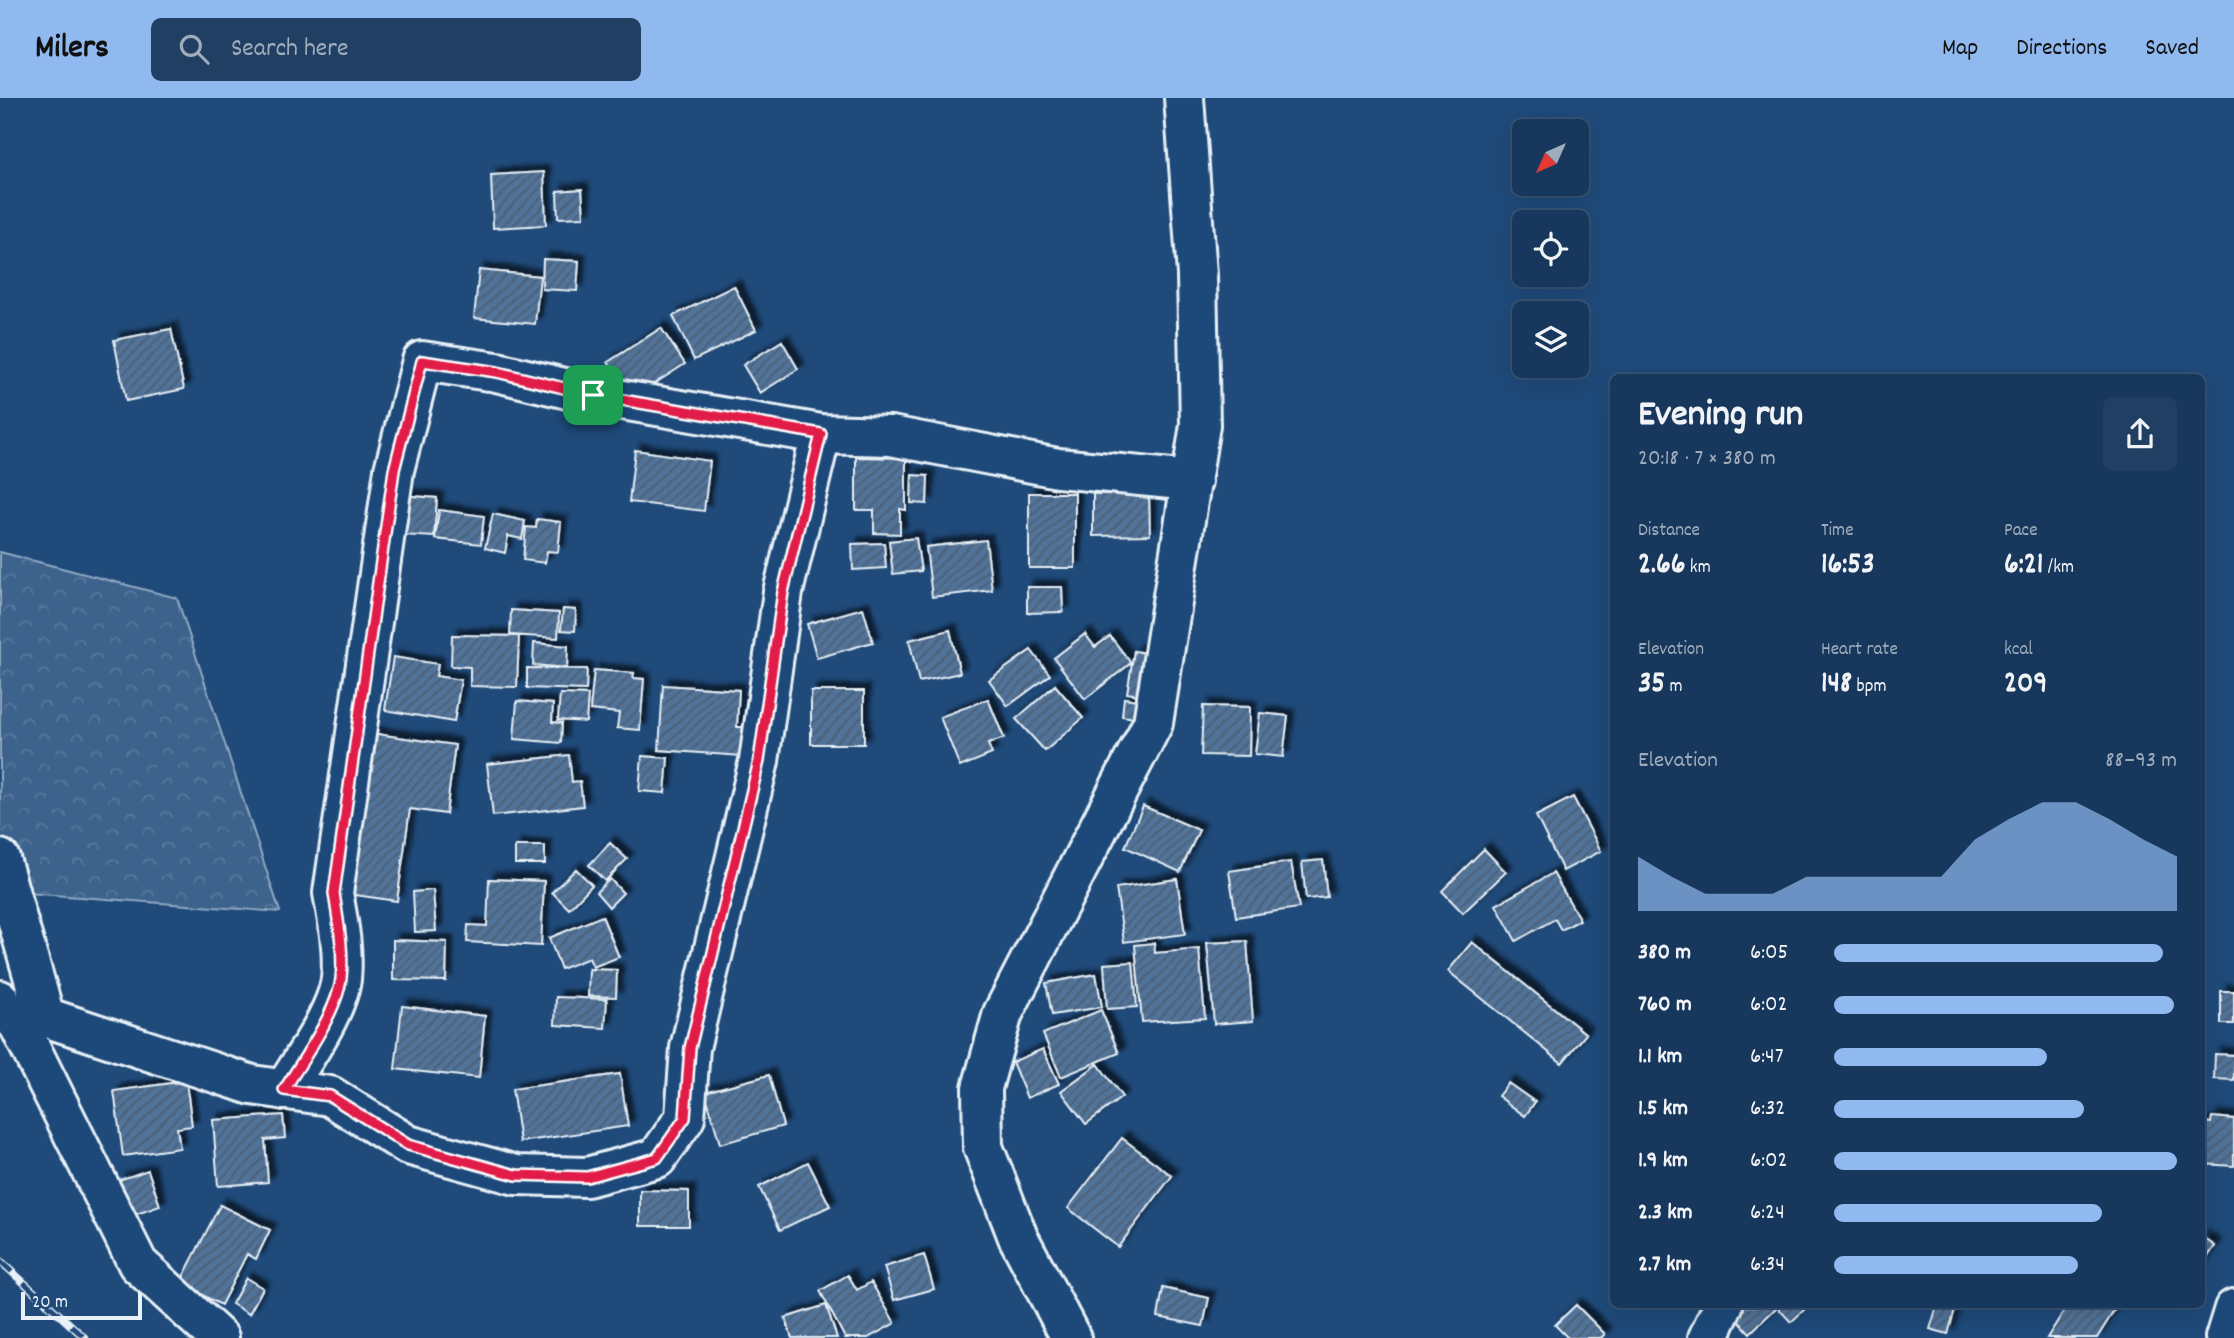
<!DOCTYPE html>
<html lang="en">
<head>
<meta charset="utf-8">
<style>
  :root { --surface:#17385c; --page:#203f62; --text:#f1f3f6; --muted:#9eacbb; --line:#365272; --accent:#90b9f0 }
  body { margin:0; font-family:Dekko,sans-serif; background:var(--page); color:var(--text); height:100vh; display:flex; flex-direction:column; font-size:26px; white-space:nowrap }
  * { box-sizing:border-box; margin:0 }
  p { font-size:23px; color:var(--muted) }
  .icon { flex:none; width:38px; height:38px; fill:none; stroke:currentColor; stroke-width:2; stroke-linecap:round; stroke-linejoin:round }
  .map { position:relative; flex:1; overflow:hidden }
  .drawer { position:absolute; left:1610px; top:276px; width:595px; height:934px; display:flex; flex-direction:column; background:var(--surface); border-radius:10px; box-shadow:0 7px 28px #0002,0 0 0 2px var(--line) }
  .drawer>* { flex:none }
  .needle { width:46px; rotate:225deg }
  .fabs { position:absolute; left:1512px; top:21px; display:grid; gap:14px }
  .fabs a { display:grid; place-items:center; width:77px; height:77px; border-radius:10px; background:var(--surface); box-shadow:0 7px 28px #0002,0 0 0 2px var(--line); font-size:35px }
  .scale { position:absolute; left:21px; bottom:18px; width:121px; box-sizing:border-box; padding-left:7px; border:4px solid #e8f1f8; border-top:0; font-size:19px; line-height:24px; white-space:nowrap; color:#e8f1f8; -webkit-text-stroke:5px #1f4a7a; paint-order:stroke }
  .pin { position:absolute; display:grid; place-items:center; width:60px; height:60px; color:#fff; margin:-30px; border-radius:14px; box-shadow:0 4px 10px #0006 }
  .round { display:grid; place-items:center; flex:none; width:74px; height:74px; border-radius:10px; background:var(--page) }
  .summary { display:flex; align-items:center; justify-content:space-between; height:119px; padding:0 28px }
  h1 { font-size:38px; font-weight:800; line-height:52px }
  .figures { display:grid; grid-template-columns:repeat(3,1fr); gap:10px; height:119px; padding:7px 28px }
  .figures div { display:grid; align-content:center }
  .figures b { font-size:30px; font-weight:800 }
  .figures small { font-size:19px; font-weight:400 }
  .figures p { font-size:19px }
  .chart { height:196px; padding:14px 28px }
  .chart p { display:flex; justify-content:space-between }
  .chart svg { width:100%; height:126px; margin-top:7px; fill:var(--accent); opacity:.7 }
  ul { padding:0 28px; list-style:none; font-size:23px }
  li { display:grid; grid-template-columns:112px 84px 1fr; align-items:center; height:52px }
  li i { height:18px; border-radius:9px; background:var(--accent) }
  header { display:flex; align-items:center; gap:42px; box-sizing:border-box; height:98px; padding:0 35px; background:var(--accent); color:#111 }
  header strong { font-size:33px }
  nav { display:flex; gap:38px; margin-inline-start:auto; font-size:24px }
  .search { width:490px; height:63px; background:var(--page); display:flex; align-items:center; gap:18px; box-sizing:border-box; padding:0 24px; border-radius:10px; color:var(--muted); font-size:26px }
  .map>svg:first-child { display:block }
  .forest { fill:url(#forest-crowns); stroke:#92aac2; stroke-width:2 }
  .building { fill:url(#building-hatch); stroke:#e8f1f8; stroke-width:2; filter:url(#shadow) }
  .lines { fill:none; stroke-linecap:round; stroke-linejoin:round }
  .minor-casing { stroke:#e8f1f8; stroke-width:44 }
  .minor { stroke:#1f4a7a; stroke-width:38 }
  .rail-casing { stroke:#e8f1f8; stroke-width:8 }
  .rail { stroke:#1f4a7a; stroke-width:5; stroke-dasharray:16; stroke-linecap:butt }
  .route-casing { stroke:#fff; stroke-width:14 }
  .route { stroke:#e11d48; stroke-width:9 }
</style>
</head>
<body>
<header>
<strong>Milers</strong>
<div class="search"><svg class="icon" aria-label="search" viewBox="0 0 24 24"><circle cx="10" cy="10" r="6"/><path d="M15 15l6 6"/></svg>Search here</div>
<nav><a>Map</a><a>Directions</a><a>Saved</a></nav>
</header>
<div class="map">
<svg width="2234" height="1240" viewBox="0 0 2234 1240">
  <defs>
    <pattern id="forest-crowns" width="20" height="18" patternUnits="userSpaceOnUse" patternTransform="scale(1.75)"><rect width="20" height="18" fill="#3c628c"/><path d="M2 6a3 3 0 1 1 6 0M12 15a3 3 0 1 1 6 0" fill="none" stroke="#58799d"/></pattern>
    <pattern id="building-hatch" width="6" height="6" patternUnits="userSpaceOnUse" patternTransform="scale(1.75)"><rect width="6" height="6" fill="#517399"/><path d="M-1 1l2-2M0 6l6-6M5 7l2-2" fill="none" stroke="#4c5e72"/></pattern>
    <filter id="shadow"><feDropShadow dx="6" dy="-6" stdDeviation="2" flood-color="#0009"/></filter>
  </defs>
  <rect width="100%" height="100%" fill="#1f4a7a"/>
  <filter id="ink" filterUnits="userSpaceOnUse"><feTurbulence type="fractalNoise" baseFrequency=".0143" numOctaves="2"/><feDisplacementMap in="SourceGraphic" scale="14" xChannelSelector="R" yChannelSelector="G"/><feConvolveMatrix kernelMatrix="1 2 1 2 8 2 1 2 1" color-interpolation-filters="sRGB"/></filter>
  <g filter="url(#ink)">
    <!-- forest -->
    <path class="forest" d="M0 454 177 500 280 814 0 793Z"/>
    <!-- building -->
    <path class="building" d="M544 74 546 127 493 130 491 77Z
      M582 91 584 119 558 120 557 93Z
      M543 161 579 163 577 193 542 191Z
      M479 172 540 178 535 226 474 220Z
      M734 188 756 232 694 262 673 218Z
      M661 230 685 266 632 300 608 264Z
      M171 231 184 291 126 303 114 242Z
      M782 243 798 271 760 295 743 267Z
      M635 352 710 363 704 413 629 404Z
      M856 359 906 360V412L900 411V436L874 435V412H856Z
      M912 377 928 378 927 406 911 405Z
      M1029 395H1075V470H1029Z
      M1149 395 1150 437 1093 438V396Z
      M401 397 437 400 434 439 403 437Z
      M439 412 484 418 481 446 435 441Z
      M493 416 525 423 522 441 508 438 505 455 485 450Z
      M537 421 561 424 558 454 547 453 545 465 523 462 526 429 536 430Z
      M916 440 921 473 893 476 889 443Z
      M986 442 992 492 932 499 926 449Z
      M884 445 886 470 853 472 852 446Z
      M1027 489H1062L1063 514 1027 515Z
      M863 510 873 544 817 560 807 526Z
      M563 511 576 512 575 533 561 532Z
      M511 512 559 515 558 540 510 537Z
      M950 532 960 575 919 584 909 542Z
      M1085 536 1095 549 1110 538 1131 565 1085 601 1054 560Z
      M452 537 519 538 517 589 470 588V569L451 568Z
      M534 545 568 548 567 570 533 567Z
      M1031 552 1050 577 1008 608 989 582Z
      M1134 553 1159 557 1152 599 1127 595Z
      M393 559 438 566 436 578 461 582 454 624 385 612Z
      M527 570 587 571 586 592 527 590Z
      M594 572 634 575 633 580 644 581 640 632 617 630 619 615 590 612Z
      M663 587 739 592 737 629H744L742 658 659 652Z
      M1055 587 1083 620 1045 653 1016 621Z
      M811 593H864V646H811Z
      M560 596 588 597 586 624 558 622Z
      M1124 600 1151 604 1147 622 1122 618Z
      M988 601 1004 640 988 646 992 656 960 669 940 619Z
      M517 603 553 606 552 624 562 625 561 645 514 641Z
      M1203 608 1250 609 1249 658 1201 657Z
      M1260 615 1288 618 1283 659 1255 656Z
      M370 635 455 647 446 716 410 711 397 803 348 796Z
      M569 657 572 684 580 683 583 708 493 718 487 666Z
      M642 658 668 660 665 695 639 693Z
      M1573 699 1601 753 1563 773 1536 718Z
      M1143 708 1199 732 1180 774 1125 749Z
      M610 745 627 761 605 783 589 767Z
      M515 748H545V766H515Z
      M1484 751 1506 774 1463 815 1442 793Z
      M1323 762 1327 799 1306 801 1302 764Z
      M1291 764 1299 810 1236 819 1229 773Z
      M576 771 592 787 569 811 552 794Z
      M1553 775 1580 822 1561 832 1555 821 1516 843 1496 807Z
      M489 781 544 783 541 848 467 844 468 827 487 828Z
      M610 781 623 795 609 809 596 794Z
      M1177 781 1185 836 1124 844 1116 790Z
      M433 792 436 833 415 834 413 794Z
      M602 818 619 859 593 869 589 860 561 871 549 840Z
      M393 842 447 844 446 883 393 882Z
      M1247 843 1253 923 1214 926 1207 845Z
      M1472 844 1586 936 1562 965 1448 873Z
      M1154 845 1155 855 1199 851 1205 920 1142 924 1135 847Z
      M1133 864 1137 909 1107 911 1104 866Z
      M589 871 617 872 616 899 588 898Z
      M1096 876 1102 909 1052 917 1046 885Z
      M2221 893H2234V926H2221Z
      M556 899 607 901 605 930 555 927Z
      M402 908 485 918 479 980 395 971Z
      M1101 912 1119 955 1061 979 1043 936Z
      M1043 951 1059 986 1027 1000 1012 964Z
      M2215 956 2234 957V982L2214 981Z
      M1098 966 1122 999 1086 1026 1061 993Z
      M620 976 628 1028 520 1044 512 991Z
      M769 977 783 1028 720 1046 705 994Z
      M186 983 192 1028 177 1030 180 1050 123 1058 114 993Z
      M1508 985 1535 1004 1525 1018 1498 998Z
      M283 1017 285 1040 265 1042 268 1084 218 1088 213 1022Z
      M2212 1019 2234 1021V1068L2202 1066V1024L2211 1025Z
      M1122 1040 1172 1078 1118 1149 1068 1110Z
      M808 1064 830 1108 780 1132 759 1089Z
      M148 1072 160 1108 131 1118 119 1082Z
      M640 1092 689 1093V1128H640Z
      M220 1107 270 1132 256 1161 247 1156 221 1207 180 1185Z
      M2202 1139 2215 1148 2202 1167Z
      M924 1157 934 1191 894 1202 884 1169Z
      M848 1177 857 1192 871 1184 895 1225 868 1240H845L820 1193Z
      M246 1180 263 1190 249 1216 232 1206Z
      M1163 1190 1209 1200 1203 1228 1158 1219Z
      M826 1207 837 1240H792L785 1220Z
      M1576 1207 1605 1236 1601 1240H1568L1555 1227Z
      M1737 1208H1802L1805 1211 1791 1224 1777 1209 1750 1235 1730 1214Z
      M1937 1208H1956L1948 1236 1930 1231Z
      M2067 1208H2117L2097 1240H2047Z"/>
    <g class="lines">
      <!-- minor casing -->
      <g class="minor-casing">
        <path id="minor" d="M0 761 45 919 22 929
          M0 902 20 929 138 1166 219 1240
          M45 919 252 987 330 998 408 1047 516 1077 587 1079 657 1060 685 1020 690 950 759 663 783 494 821 336
          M284 992C302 963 337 914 341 881 344 852 338 823 333 795L394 372 422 263 497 274 593 297 821 336 891 338 1058 370 1192 383
          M1071 1240 1018 1139 983 1049 982 990 1003 915 1153 625 1200 327 1197 177 1184 0
          M1708 1240 1723 1208
          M2225 1240 2234 1211"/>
      </g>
      <!-- minor -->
      <use href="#minor" class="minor"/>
      <!-- rail casing -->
      <g class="rail-casing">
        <path id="rail" d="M0 1163 85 1240"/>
      </g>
      <!-- rail -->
      <use href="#rail" class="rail"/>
    </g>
  </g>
  <g class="lines" filter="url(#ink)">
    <!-- route casing -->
    <g class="route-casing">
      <path id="route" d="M422 263 497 274 593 297 821 336 783 494 759 663 690 950 685 1020 657 1060 587 1079 516 1077 408 1047 330 998 284 992C302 963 337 914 341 881 344 852 338 823 334 795L394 372Z"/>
    </g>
    <!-- route -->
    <use href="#route" class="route"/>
  </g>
</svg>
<div class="fabs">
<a><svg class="needle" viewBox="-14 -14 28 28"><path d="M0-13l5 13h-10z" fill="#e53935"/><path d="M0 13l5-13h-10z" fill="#9eacbb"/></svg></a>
<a><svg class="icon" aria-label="locate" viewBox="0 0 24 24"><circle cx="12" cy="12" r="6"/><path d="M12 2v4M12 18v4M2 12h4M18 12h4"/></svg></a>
<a><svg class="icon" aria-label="layers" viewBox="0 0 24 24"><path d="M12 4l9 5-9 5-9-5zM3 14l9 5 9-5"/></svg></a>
</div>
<div class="scale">20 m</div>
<div class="pin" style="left:593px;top:297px;background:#1e9e55"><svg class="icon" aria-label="arrive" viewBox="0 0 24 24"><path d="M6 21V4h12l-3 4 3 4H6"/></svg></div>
<section class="drawer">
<div class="summary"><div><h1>Evening run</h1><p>20:18 · 7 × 380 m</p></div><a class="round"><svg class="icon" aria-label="share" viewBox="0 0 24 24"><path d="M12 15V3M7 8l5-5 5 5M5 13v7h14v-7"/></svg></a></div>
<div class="figures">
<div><p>Distance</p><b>2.66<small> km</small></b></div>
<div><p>Time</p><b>16:53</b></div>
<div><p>Pace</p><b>6:21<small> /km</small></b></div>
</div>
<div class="figures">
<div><p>Elevation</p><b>35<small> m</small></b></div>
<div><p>Heart rate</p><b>148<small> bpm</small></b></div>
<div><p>kcal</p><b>209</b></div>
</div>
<div class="chart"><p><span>Elevation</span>88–93 m</p>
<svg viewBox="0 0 160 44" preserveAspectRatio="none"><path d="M0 44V25L10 32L20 38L30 38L40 38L50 32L60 32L70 32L80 32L90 32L100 19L110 12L120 6L130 6L140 12L150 19L160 25V44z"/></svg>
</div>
<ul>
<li><b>380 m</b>6:05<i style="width:96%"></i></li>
<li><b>760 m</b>6:02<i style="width:99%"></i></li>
<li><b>1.1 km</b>6:47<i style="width:62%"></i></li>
<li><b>1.5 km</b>6:32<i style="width:73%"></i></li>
<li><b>1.9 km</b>6:02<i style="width:100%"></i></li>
<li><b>2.3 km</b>6:24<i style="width:78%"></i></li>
<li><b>2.7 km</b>6:34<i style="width:71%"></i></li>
</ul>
</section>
</div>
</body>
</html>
